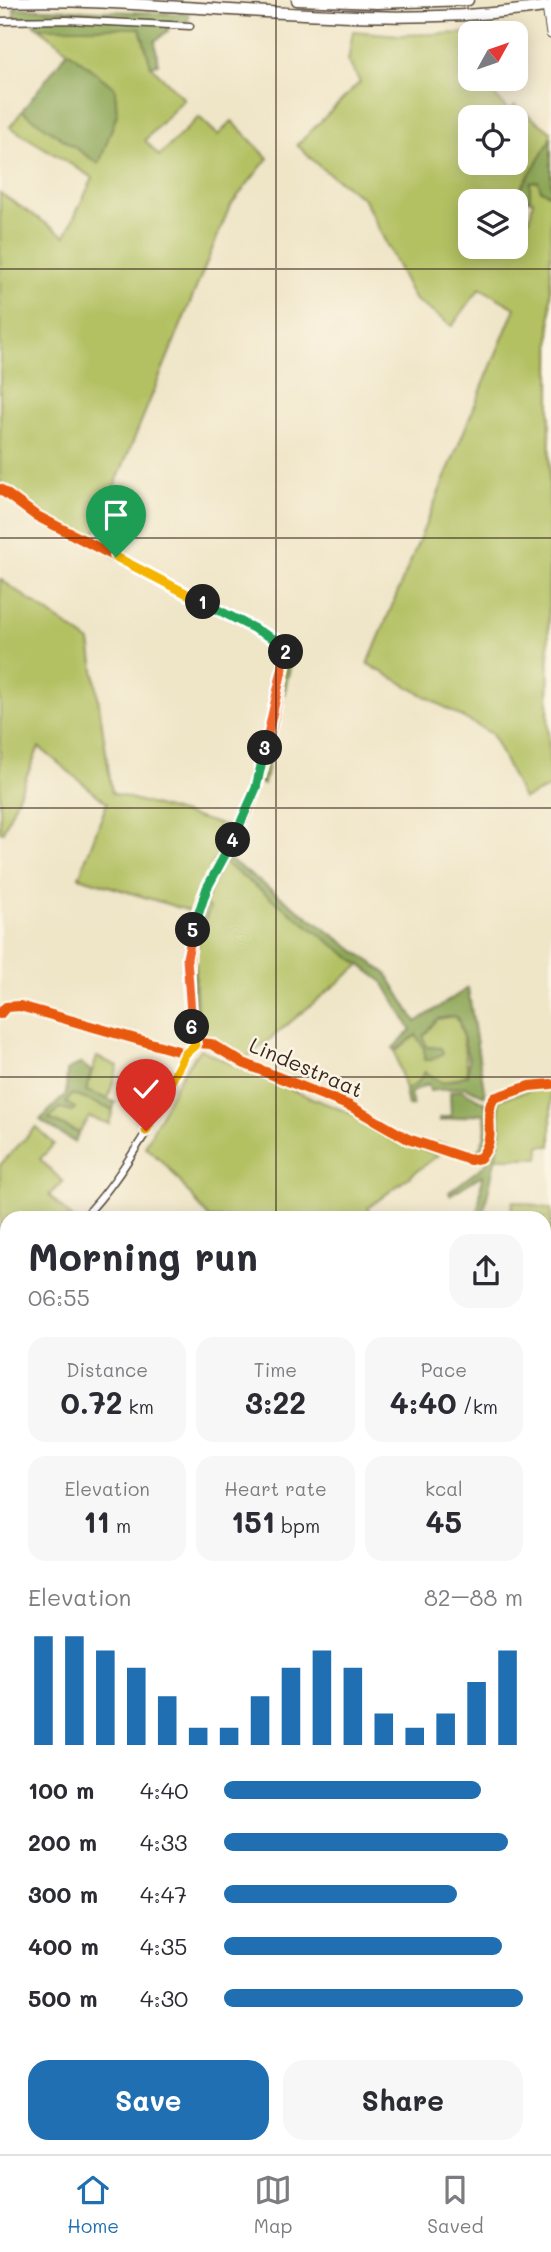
<!DOCTYPE html>
<html lang="en">
<head>
<meta charset="utf-8">
<style>
  :root { --surface:#fff; --page:#f7f7f7; --text:#2b2b33; --muted:#7c7c81; --line:#e1e1e2; --accent:#1f6fb2 }
  body { margin:0; font-family:Mali,sans-serif; background:var(--page); color:var(--text); height:100vh; display:flex; flex-direction:column; font-size:26px; white-space:nowrap }
  * { box-sizing:border-box; margin:0 }
  p { font-size:23px; color:var(--muted) }
  .icon { flex:none; width:38px; height:38px; fill:none; stroke:currentColor; stroke-width:2; stroke-linecap:round; stroke-linejoin:round }
  .map { position:relative; flex:1; overflow:hidden }
  .sheet { position:absolute; left:0px; top:1211px; width:551px; height:943px; display:flex; flex-direction:column; background:var(--surface); border-radius:21px 21px 0 0; box-shadow:0 4px 18px #0003 }
  .sheet>* { flex:none }
  .needle { width:46px; rotate:50deg }
  .buttons { position:absolute; left:458px; top:21px; display:grid; gap:14px }
  .buttons a { display:grid; place-items:center; width:70px; height:70px; border-radius:14px; background:var(--surface); box-shadow:0 4px 18px #0003; font-size:35px }
  .pin { position:absolute; display:grid; place-items:center; width:60px; height:60px; color:#fff; margin:-72px -30px; border-radius:50% 50% 50% 0; rotate:-45deg; box-shadow:0 0 7px #0007 }
  .pin .icon { rotate:45deg }
  .km { position:absolute; width:35px; height:35px; margin:-18px; border-radius:50%; background:#222; color:#fff; font-size:19px; line-height:35px; text-align:center }
  .round { display:grid; place-items:center; flex:none; width:74px; height:74px; border-radius:21px; background:var(--page) }
  .summary { display:flex; align-items:center; justify-content:space-between; height:119px; padding:0 28px }
  h1 { font-size:38px; font-weight:700; line-height:52px }
  .metrics { display:grid; grid-template-columns:repeat(3,1fr); gap:10px; height:119px; padding:7px 28px }
  .metrics div { display:grid; align-content:center; border-radius:18px; background:var(--page); text-align:center }
  .metrics b { font-size:30px; font-weight:700 }
  .metrics small { font-size:19px; font-weight:400 }
  .metrics p { font-size:19px }
  .chart { height:196px; padding:14px 28px }
  .chart p { display:flex; justify-content:space-between }
  .chart svg { width:100%; height:126px; margin-top:7px; stroke:var(--accent); stroke-width:6 }
  .primary-button { display:flex; gap:14px; margin-top:auto; padding:14px 28px }
  .primary-button a { flex:1; height:80px; border-radius:21px; background:var(--accent); color:#fff; font-size:28px; font-weight:700; line-height:80px; text-align:center }
  .primary-button a+a { background:var(--page); color:var(--text) }
  ul { padding:0 28px; list-style:none; font-size:23px }
  li { display:grid; grid-template-columns:112px 84px 1fr; align-items:center; height:52px }
  li i { height:18px; border-radius:9px; background:var(--accent) }
  .menu { display:flex; justify-content:space-around; align-items:center; height:98px; border-top:2px solid var(--line); background:var(--surface); font-size:19px; color:var(--muted) }
  .menu a { display:grid; justify-items:center; gap:4px }
  .menu .selected { color:var(--accent) }
  .map>svg:first-child { display:block }
  .green { fill:#b3c163; stroke:#777640; stroke-width:2; fill-rule:evenodd }
  .forest { fill:#8ea759; stroke:#64683c; stroke-width:2 }
  .lines { fill:none; stroke-linecap:round; stroke-linejoin:round }
  .street-casing { stroke:#564637; stroke-width:9 }
  .secondary-casing { stroke:#564637; stroke-width:11 }
  .highway-casing { stroke:#564637; stroke-width:13 }
  .street { stroke:#fff; stroke-width:6 }
  .secondary { stroke:#fff; stroke-width:9 }
  .highway { stroke:#fff; stroke-width:10 }
  .cycleway-casing { stroke:#fcf5e5; stroke-width:15 }
  .cycleway { stroke:#e8590c; stroke-width:10 }
  .split-1-casing { stroke:#fff; stroke-width:14 }
  .split-2-casing { stroke:#fff; stroke-width:14 }
  .split-3-casing { stroke:#fff; stroke-width:14 }
  .split-4-casing { stroke:#fff; stroke-width:14 }
  .split-5-casing { stroke:#fff; stroke-width:14 }
  .split-6-casing { stroke:#fff; stroke-width:14 }
  .split-7-casing { stroke:#fff; stroke-width:14 }
  .split-1 { stroke:#f5b400; stroke-width:9 }
  .split-2 { stroke:#22a559; stroke-width:9 }
  .split-3 { stroke:#f0652b; stroke-width:9 }
  .split-4 { stroke:#22a559; stroke-width:9 }
  .split-5 { stroke:#22a559; stroke-width:9 }
  .split-6 { stroke:#f0652b; stroke-width:9 }
  .split-7 { stroke:#f5b400; stroke-width:9 }
  .grid { fill:none; stroke:#3b2a1e; stroke-width:2; stroke-opacity:0.55 }
  .labels { text-anchor:middle; stroke-width:5; stroke-linejoin:round; paint-order:stroke }
  .street-label { font-size:21px; fill:#3b2a1e; stroke:#fcf5e5 }
</style>
</head>
<body>
<div class="map">
<svg width="551" height="2154" viewBox="0 0 551 2154">
  <rect width="100%" height="100%" fill="#fcf5e5"/>
  <filter id="ink" filterUnits="userSpaceOnUse"><feTurbulence type="fractalNoise" baseFrequency=".0143" numOctaves="2"/><feDisplacementMap in="SourceGraphic" scale="14" xChannelSelector="R" yChannelSelector="G"/><feConvolveMatrix kernelMatrix="1 2 1 2 8 2 1 2 1" color-interpolation-filters="sRGB"/></filter>
  <filter id="wash" filterUnits="userSpaceOnUse"><feTurbulence type="fractalNoise" baseFrequency=".00686" numOctaves="4" result="noise"/><feDisplacementMap in="SourceGraphic" scale="28" xChannelSelector="R" yChannelSelector="G"/><feGaussianBlur stdDeviation="1.57" result="paint"/><feColorMatrix in="noise" values="0 0 0 0 0 0 0 0 0 0 0 0 0 0 0 0 0 1.4 0 .05"/><feComposite in="paint" operator="in"/></filter>
  <g filter="url(#wash)">
    <rect width="100%" height="100%" fill="#efe5c7"/>
    <!-- green -->
    <path class="green" d="M39 28H140L151 66 184 99 145 140 159 156 199 117 218 135 232 121 268 158 230 206 92 541 29 504 0 481V193L65 236 93 178 10 127 22 111 99 163 114 88Z
      M353 31 399 35 471 33V79H480L509 111 515 105 551 132 548 145 513 201H471V247H516V217L530 219 533 200H530V182L538 181 541 190 551 195 548 728 551 787 523 799 492 734 368 664 515 308 480 288 452 326 414 299 364 199 320 167 297 145 360 82 348 61ZM471 117H516V163H471Z
      M0 579 90 642 112 793 233 828 212 864 193 912 79 877 107 803 39 747 3 832 0 831Z
      M223 862 361 964 243 1061 196 1030 195 1024 198 1023C193 965 194 914 223 862Z
      M454 1016 461 1024 468 1075 442 1083 425 1072 417 1084 405 1090 395 1051 416 1035 424 1048 432 1049 426 1047 423 1037 437 1019Z
      M200 1049 271 1082 355 1115 400 1142 438 1155 368 1208 375 1218H209L168 1167 145 1146 180 1077Z
      M97 1057 118 1066 108 1099 86 1091Z
      M551 1088V1146H540L539 1158H495L501 1133 497 1105 500 1100 532 1089Z
      M73 1094 113 1110 109 1124 89 1117 79 1133 49 1119Z
      M36 1127 54 1144 40 1159 63 1182 49 1195 72 1218H7V1273L0 1278V1165Z
      M513 1201 551 1209V1583L544 1585V1218H510Z
      M0 1586 7 1596V1764L0 1753Z
      M544 1725 551 1729V1787L544 1792Z"/>
    <!-- forest -->
    <path class="forest" d="M14 8 189 14 188 22H169L168 31 155 41 158 64 151 66 140 28H39L34 25 33 18H14Z
      M68 51 115 88 117 114 99 164 22 111Z
      M551 139V195L541 190 538 181 530 182V200L519 199 516 211V201H513Z
      M288 644 295 645 264 784 259 783Z
      M226 857 387 974 416 1022 468 988 485 1096 465 1087 430 1091 428 1084 410 1093 413 1105 408 1106 405 1090 417 1084 425 1072 442 1083 468 1075 469 1060 458 1018 454 1016 437 1019 423 1036 427 1047 441 1048 443 1053 431 1060H424V1048L416 1035 395 1051 393 1048 411 1030 383 982 223 862Z
      M204 904 210 908 193 957 198 1023 195 1024 190 953Z
      M81 1063 91 1071 86 1091 115 1102 113 1110 72 1094 66 1103 75 1108 71 1112 60 1108 49 1119 79 1133 74 1142 40 1120 66 1094 67 1071Z
      M462 1090 485 1103C490 1122 493 1143 476 1157L436 1146 437 1143 472 1152 477 1151C486 1138 488 1127 483 1113L439 1121V1118L451 1116 450 1092Z
      M498 1098 501 1133 483 1216 478 1215 482 1175 450 1195 449 1192 486 1164 494 1137 492 1107Z"/>
  </g>
  <g filter="url(#ink)">
    <g class="lines">
      <!-- street casing -->
      <g class="street-casing">
        <path id="street" d="M0 21 67 20 190 26
          M0 489 35 515 278 641 286 653C278 698 265 767 249 808 237 836 219 861 207 888 184 939 185 991 195 1045
          M0 1014 6 1007 20 1006 185 1053
          M83 1218C108 1193 128 1161 147 1131 161 1108 175 1055 198 1043L211 1044 243 1063 350 1106 408 1139 470 1160 480 1158C499 1137 482 1114 494 1098L529 1086 551 1084
          M0 1282 7 1275
          M544 1589 551 1586
          M0 1815 7 1811"/>
      </g>
      <!-- secondary casing -->
      <g class="secondary-casing">
        <path id="secondary" d="M547 7 551 34"/>
      </g>
      <!-- highway casing -->
      <g class="highway-casing">
        <path id="highway" d="M297 0 377 3 468 0
          M0 2C55 0 110 2 164 6 292 13 424 26 551 6"/>
      </g>
      <!-- street -->
      <use href="#street" class="street"/>
      <!-- secondary -->
      <use href="#secondary" class="secondary"/>
      <!-- highway -->
      <use href="#highway" class="highway"/>
      <!-- cycleway casing -->
      <g class="cycleway-casing">
        <path id="cycleway" d="M0 489 35 515 278 641 286 653C278 698 265 767 249 808 237 836 219 861 207 888 184 939 185 991 195 1045
          M0 1014 6 1007 20 1006 185 1053 198 1043 211 1044 243 1063 350 1106 408 1139 470 1160 480 1158C499 1137 482 1114 494 1098L529 1086 551 1084"/>
      </g>
      <!-- cycleway -->
      <use href="#cycleway" class="cycleway"/>
    </g>
  </g>
  <g class="lines" filter="url(#ink)">
    <!-- split-1 casing -->
    <g class="split-1-casing">
      <path id="split-1" d="M116 557 203 602"/>
    </g>
    <!-- split-2 casing -->
    <g class="split-2-casing">
      <path id="split-2" d="M203 602 278 641 286 652"/>
    </g>
    <!-- split-3 casing -->
    <g class="split-3-casing">
      <path id="split-3" d="M265 748 286 652"/>
    </g>
    <!-- split-4 casing -->
    <g class="split-4-casing">
      <path id="split-4" d="M233 840 256 788 265 748"/>
    </g>
    <!-- split-5 casing -->
    <g class="split-5-casing">
      <path id="split-5" d="M193 930 207 888 233 840"/>
    </g>
    <!-- split-6 casing -->
    <g class="split-6-casing">
      <path id="split-6" d="M192 1027 187 958 193 930"/>
    </g>
    <!-- split-7 casing -->
    <g class="split-7-casing">
      <path id="split-7" d="M146 1131 185 1054 195 1045 192 1027"/>
    </g>
    <!-- split-1 -->
    <use href="#split-1" class="split-1"/>
    <!-- split-2 -->
    <use href="#split-2" class="split-2"/>
    <!-- split-3 -->
    <use href="#split-3" class="split-3"/>
    <!-- split-4 -->
    <use href="#split-4" class="split-4"/>
    <!-- split-5 -->
    <use href="#split-5" class="split-5"/>
    <!-- split-6 -->
    <use href="#split-6" class="split-6"/>
    <!-- split-7 -->
    <use href="#split-7" class="split-7"/>
  </g>
  <!-- grid -->
  <path class="grid" d="M276 0V1218M0 269H551M0 538H551M0 808H551M0 1077H551M0 1346H7M544 1346H551M0 1616H7M544 1616H551M0 1885H7M544 1885H551M276 2147V2154"/>
  <g class="labels">
    <!-- street labels -->
    <g class="street-label">
      <text transform="translate(306 1068) rotate(23)" y="7">Lindestraat</text>
    </g>
  </g>
</svg>
<div class="buttons">
<a><svg class="needle" viewBox="-14 -14 28 28"><path d="M0-13l5 13h-10z" fill="#e53935"/><path d="M0 13l5-13h-10z" fill="#7c7c81"/></svg></a>
<a><svg class="icon" aria-label="locate" viewBox="0 0 24 24"><circle cx="12" cy="12" r="6"/><path d="M12 2v4M12 18v4M2 12h4M18 12h4"/></svg></a>
<a><svg class="icon" aria-label="layers" viewBox="0 0 24 24"><path d="M12 4l9 5-9 5-9-5zM3 14l9 5 9-5"/></svg></a>
</div>
<div class="pin" style="left:116px;top:557px;background:#1e9e55"><svg class="icon" aria-label="arrive" viewBox="0 0 24 24"><path d="M6 21V4h12l-3 4 3 4H6"/></svg></div>
<div class="pin" style="left:146px;top:1131px;background:#d93025"><svg class="icon" aria-label="check" viewBox="0 0 24 24"><path d="M5 12l5 5 9-10"/></svg></div>
<b class="km" style="left:203px;top:602px">1</b>
<b class="km" style="left:286px;top:652px">2</b>
<b class="km" style="left:265px;top:748px">3</b>
<b class="km" style="left:233px;top:840px">4</b>
<b class="km" style="left:193px;top:930px">5</b>
<b class="km" style="left:192px;top:1027px">6</b>
<section class="sheet">
<div class="summary"><div><h1>Morning run</h1><p>06:55</p></div><a class="round"><svg class="icon" aria-label="share" viewBox="0 0 24 24"><path d="M12 15V3M7 8l5-5 5 5M5 13v7h14v-7"/></svg></a></div>
<div class="metrics">
<div><p>Distance</p><b>0.72<small> km</small></b></div>
<div><p>Time</p><b>3:22</b></div>
<div><p>Pace</p><b>4:40<small> /km</small></b></div>
</div>
<div class="metrics">
<div><p>Elevation</p><b>11<small> m</small></b></div>
<div><p>Heart rate</p><b>151<small> bpm</small></b></div>
<div><p>kcal</p><b>45</b></div>
</div>
<div class="chart"><p><span>Elevation</span>82–88 m</p>
<svg viewBox="0 0 160 44" preserveAspectRatio="none"><path d="M5 44V6M15 44V6M25 44V11M35 44V17M45 44V27M55 44V38M65 44V38M75 44V27M85 44V17M95 44V11M105 44V17M115 44V33M125 44V38M135 44V33M145 44V22M155 44V11"/></svg>
</div>
<ul>
<li><b>100 m</b>4:40<i style="width:86%"></i></li>
<li><b>200 m</b>4:33<i style="width:95%"></i></li>
<li><b>300 m</b>4:47<i style="width:78%"></i></li>
<li><b>400 m</b>4:35<i style="width:93%"></i></li>
<li><b>500 m</b>4:30<i style="width:100%"></i></li>
</ul>
<div class="primary-button"><a>Save</a><a>Share</a></div>
</section>
</div>
<nav class="menu">
<a class="selected"><svg class="icon" aria-label="home" viewBox="0 0 24 24"><path d="M3 11l9-7 9 7M6 9v11h12V9"/></svg>Home</a>
<a><svg class="icon" aria-label="map" viewBox="0 0 24 24"><path d="M3 6l6-2 6 2 6-2v14l-6 2-6-2-6 2zM9 4v14M15 6v14"/></svg>Map</a>
<a><svg class="icon" aria-label="saved" viewBox="0 0 24 24"><path d="M7 4h10v16l-5-4-5 4z"/></svg>Saved</a>
</nav>
</body>
</html>
